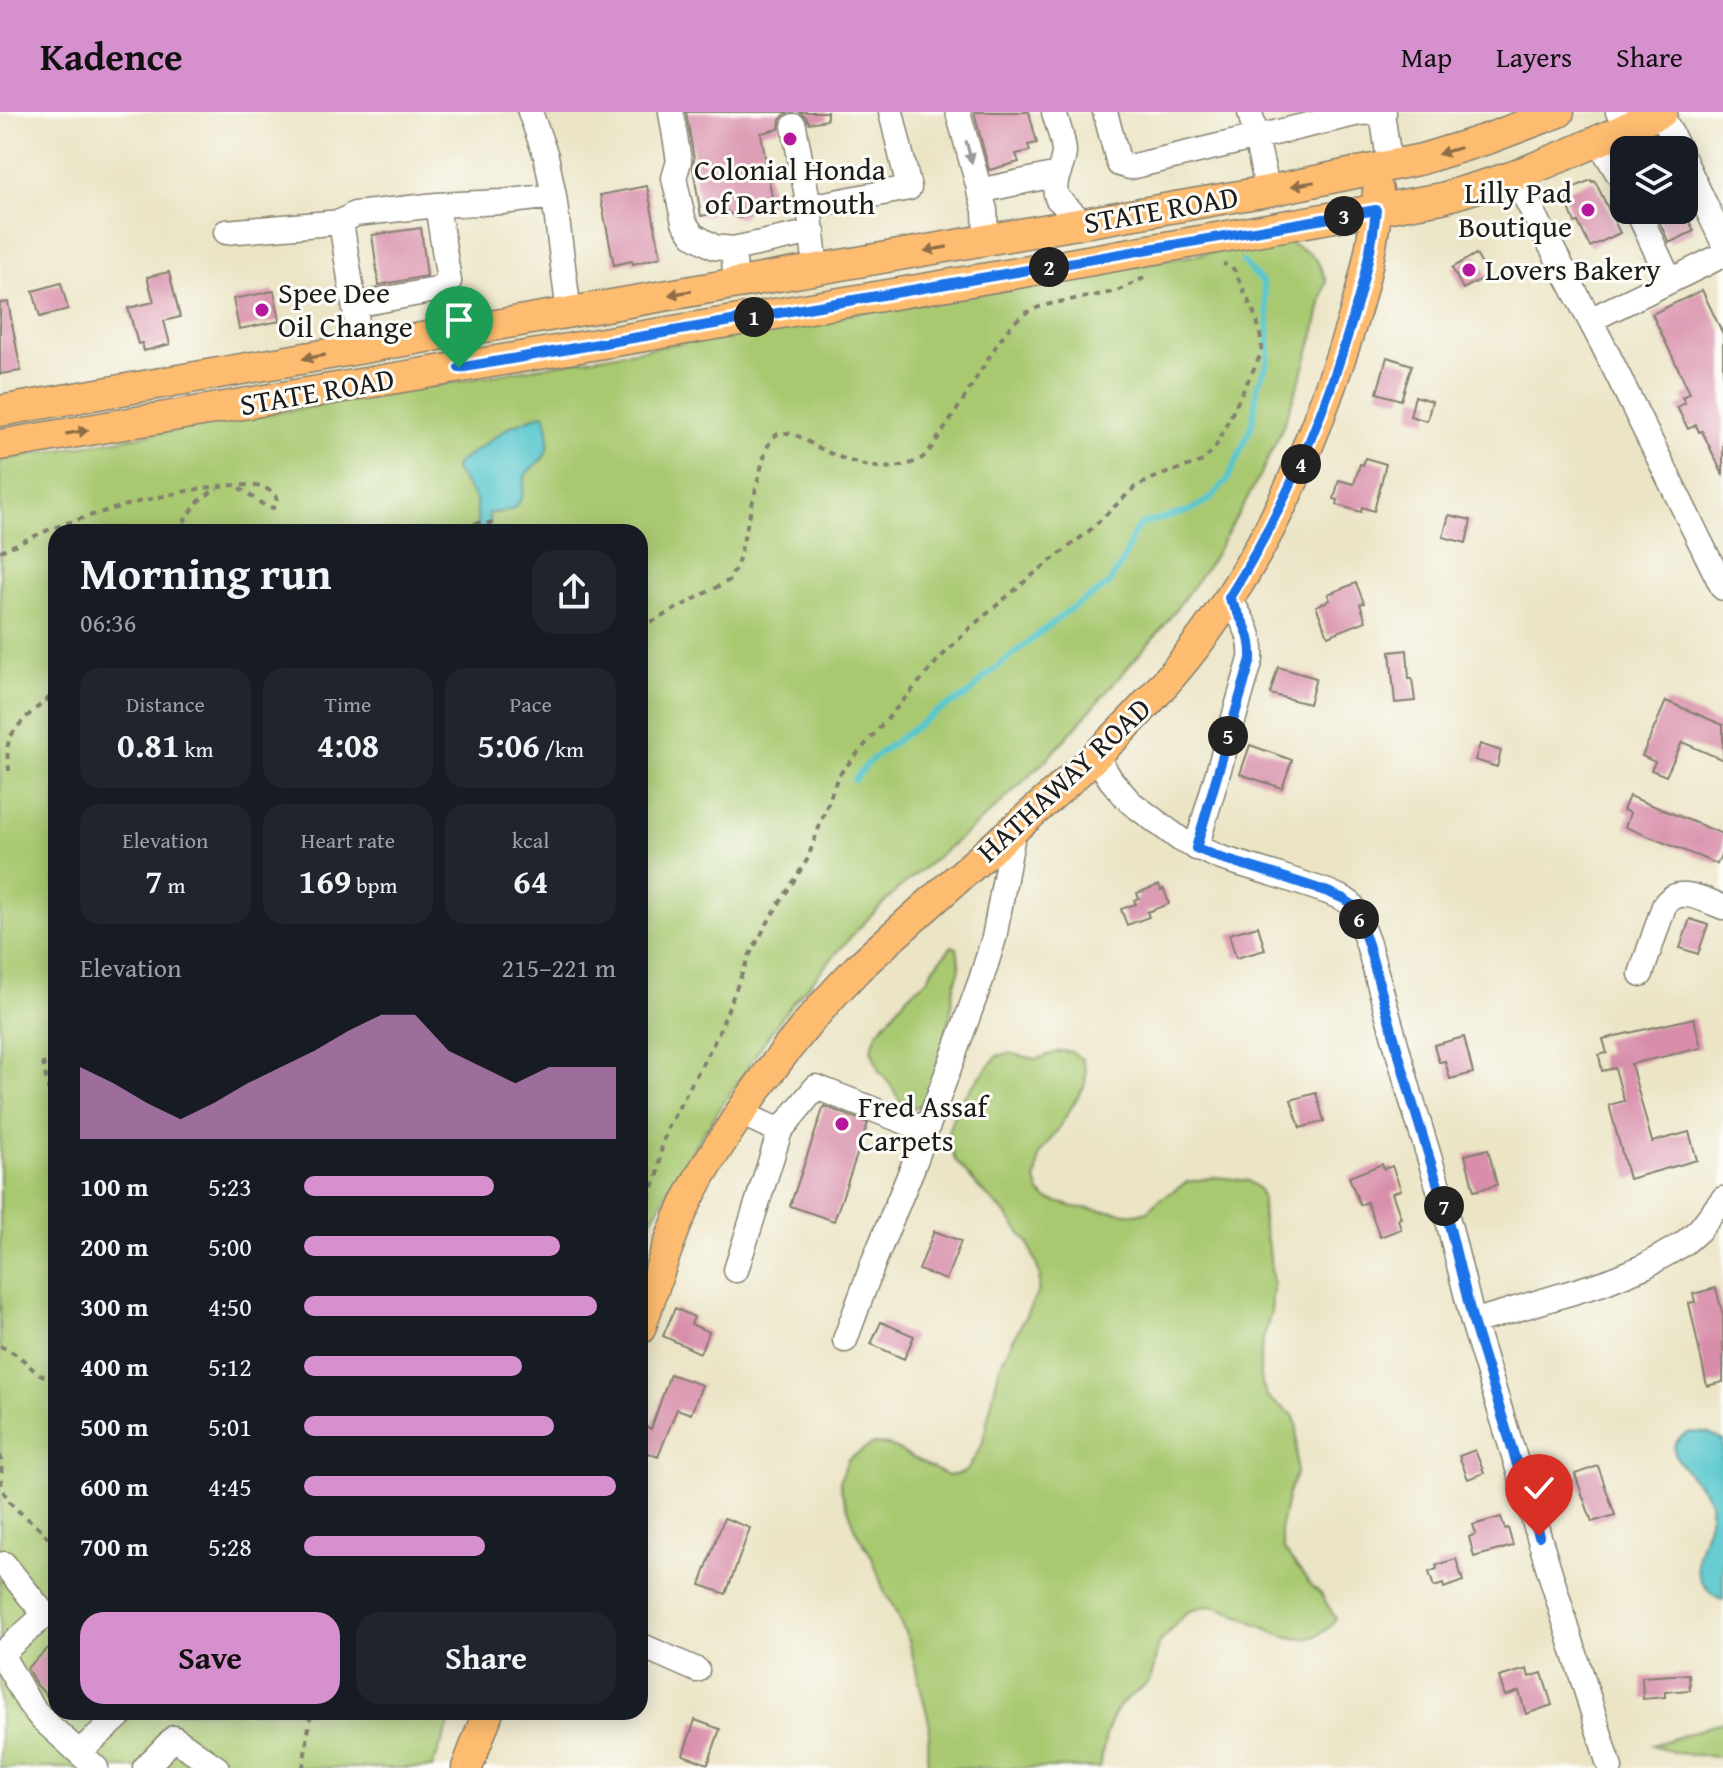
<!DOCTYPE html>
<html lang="en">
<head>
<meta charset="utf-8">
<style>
  :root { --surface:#171b24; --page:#20242c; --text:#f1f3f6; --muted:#9ea1a6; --accent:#d690ce }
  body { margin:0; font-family:"Gentium Book Plus",serif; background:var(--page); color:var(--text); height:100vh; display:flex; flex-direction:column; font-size:30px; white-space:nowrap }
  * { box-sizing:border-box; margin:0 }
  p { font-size:26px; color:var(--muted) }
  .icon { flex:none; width:44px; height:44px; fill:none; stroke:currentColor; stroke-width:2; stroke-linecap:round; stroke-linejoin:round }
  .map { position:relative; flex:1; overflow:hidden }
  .details { position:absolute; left:48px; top:412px; width:600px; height:1196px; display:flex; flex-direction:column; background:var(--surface); border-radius:24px; box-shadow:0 4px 20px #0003 }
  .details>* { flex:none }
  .fabs { position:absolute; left:1610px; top:24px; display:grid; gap:16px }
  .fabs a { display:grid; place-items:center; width:88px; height:88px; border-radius:16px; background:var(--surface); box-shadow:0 4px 20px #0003; font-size:40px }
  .pin { position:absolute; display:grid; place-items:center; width:68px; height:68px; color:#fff; margin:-82px -34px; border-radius:50% 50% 50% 0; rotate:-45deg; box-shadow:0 0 8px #0007 }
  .pin .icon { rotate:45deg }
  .km { position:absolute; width:40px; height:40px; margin:-20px; border-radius:50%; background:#222; color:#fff; font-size:22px; line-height:40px; text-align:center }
  .round { display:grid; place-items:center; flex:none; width:84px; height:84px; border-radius:24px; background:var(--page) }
  .headline { display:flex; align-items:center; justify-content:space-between; height:136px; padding:0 32px }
  h1 { font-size:44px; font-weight:800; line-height:60px }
  .stats { display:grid; grid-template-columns:repeat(3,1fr); gap:12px; height:136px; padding:8px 32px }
  .stats div { display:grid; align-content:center; border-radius:20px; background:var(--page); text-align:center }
  .stats b { font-size:34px; font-weight:800 }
  .stats small { font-size:22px; font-weight:400 }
  .stats p { font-size:22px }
  .chart { height:224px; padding:16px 32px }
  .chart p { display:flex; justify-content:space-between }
  .chart svg { width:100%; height:144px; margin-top:8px; fill:var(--accent); opacity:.7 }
  .button { display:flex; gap:16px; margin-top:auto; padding:16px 32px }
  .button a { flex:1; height:92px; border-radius:24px; background:var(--accent); color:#111; font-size:32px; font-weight:800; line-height:92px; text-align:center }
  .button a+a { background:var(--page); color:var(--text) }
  ul { padding:0 32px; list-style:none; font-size:26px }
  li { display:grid; grid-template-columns:128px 96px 1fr; align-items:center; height:60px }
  li i { height:20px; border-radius:10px; background:var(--accent) }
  header { display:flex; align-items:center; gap:48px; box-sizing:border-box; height:112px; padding:0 40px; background:var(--accent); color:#111 }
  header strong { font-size:38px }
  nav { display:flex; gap:44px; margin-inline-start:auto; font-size:28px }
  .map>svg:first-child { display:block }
  .green { fill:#a9c971; stroke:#627246; stroke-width:2 }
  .water { fill:#59c7cd; stroke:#3a7274; stroke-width:2 }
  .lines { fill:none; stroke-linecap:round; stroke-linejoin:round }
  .stream { stroke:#59c7cd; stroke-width:6 }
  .building { fill:#d88eaa }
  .minor-casing { stroke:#848070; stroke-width:27 }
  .major-casing { stroke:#848070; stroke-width:33 }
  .path { stroke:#848070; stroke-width:4; stroke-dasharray:6 6; stroke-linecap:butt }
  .minor { stroke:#fff; stroke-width:24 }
  .major { stroke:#febc70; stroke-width:30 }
  .oneway { fill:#8d6c46 }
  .oneway2 { fill:#999 }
  .route-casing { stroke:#fff; stroke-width:16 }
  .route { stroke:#1a73e8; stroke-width:10 }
  .poi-dot { fill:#b5179e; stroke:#fdfcf7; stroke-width:3 }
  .labels { text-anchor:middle; stroke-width:6; stroke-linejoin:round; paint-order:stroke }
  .poi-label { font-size:30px; fill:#1c1c1c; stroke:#fdfcf7; text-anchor:start }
  .street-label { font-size:30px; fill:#1c1c1c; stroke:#fdfcf7 }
</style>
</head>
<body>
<header>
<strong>Kadence</strong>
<nav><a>Map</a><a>Layers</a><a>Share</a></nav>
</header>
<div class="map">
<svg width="1723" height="1656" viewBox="0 0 1723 1656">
  <rect width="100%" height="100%" fill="#fdfcf7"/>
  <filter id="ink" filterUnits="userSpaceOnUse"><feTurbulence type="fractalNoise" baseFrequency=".0125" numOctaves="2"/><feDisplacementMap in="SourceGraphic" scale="16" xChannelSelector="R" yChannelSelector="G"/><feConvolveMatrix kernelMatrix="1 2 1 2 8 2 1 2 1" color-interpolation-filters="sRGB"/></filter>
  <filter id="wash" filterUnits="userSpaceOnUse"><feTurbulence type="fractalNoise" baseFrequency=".006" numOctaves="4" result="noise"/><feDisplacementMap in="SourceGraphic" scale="32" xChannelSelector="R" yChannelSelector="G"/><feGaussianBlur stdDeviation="1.8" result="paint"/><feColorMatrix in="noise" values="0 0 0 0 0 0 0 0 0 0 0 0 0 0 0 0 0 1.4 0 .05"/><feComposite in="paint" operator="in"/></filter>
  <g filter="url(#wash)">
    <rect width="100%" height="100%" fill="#ebe4c5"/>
    <!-- green -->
    <path class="green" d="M1276 129 1290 131 1308 140 1318 150 1326 169 1314 223 1302 262 1283 314 1260 364 1212 448 1163 515 1051 643 988 703 898 777 855 820 791 893 771 920 696 1032 649 1113 640 1136V420H56V1600H454L432 1656H0V348Z
      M952 834 957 836 960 856 953 879 951 899 932 977 919 994 911 996 900 989 890 972 879 959 871 937 877 921 907 884 928 867 932 858Z
      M1061 939 1072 940 1082 947 1086 961 1085 973 1059 1016 1039 1043 1036 1068 1040 1081 1047 1087 1074 1095 1136 1102 1148 1099 1159 1088 1187 1070 1215 1065 1235 1067 1248 1069 1259 1077 1263 1088V1113L1269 1138 1273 1173 1271 1200 1262 1231 1260 1253 1262 1272 1267 1285 1293 1303 1297 1313 1296 1362 1288 1382 1280 1418 1284 1438 1312 1474 1321 1482 1336 1507C1306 1550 1263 1511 1227 1499 1222 1497 1215 1494 1209 1494 1203 1495 1192 1499 1186 1502 1180 1506 1161 1528 1158 1534 1154 1546 1156 1558 1149 1569 1142 1578 1133 1581 1125 1588 1108 1605 1103 1633 1100 1656H928L927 1639 930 1614 909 1529 890 1488 886 1484 871 1443 858 1423 841 1378 840 1369 848 1347 873 1332 888 1333 948 1364 963 1361 968 1357 982 1333 1000 1253 1038 1180 1040 1163 1029 1132 1005 1101 978 1075 955 1048 947 1023 953 1005 965 983 997 944 1008 941 1036 947Z
      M1723 1610V1644L1717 1645 1676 1641 1653 1633Z"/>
    <!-- water -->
    <path class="water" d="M542 302 545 303C548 319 553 334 542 347 537 352 532 355 528 360 523 366 524 372 523 379 519 400 507 400 489 401L490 418 511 420H475L478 419 476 387 455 358 457 352 509 315Z
      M1692 1320C1705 1320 1713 1322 1723 1329V1488C1709 1482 1696 1467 1697 1450 1698 1434 1708 1418 1710 1402 1710 1400 1711 1392 1710 1390 1705 1369 1645 1335 1692 1320Z"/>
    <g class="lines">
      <!-- stream -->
      <path class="stream" d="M854 668 869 650 885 637 936 600 969 582 985 565 1066 500 1107 474 1123 449 1134 420 1142 412 1189 399 1209 388 1228 367 1250 318 1254 302 1257 274 1267 253 1269 240 1268 205 1263 171 1243 150"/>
    </g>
    <g id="blocks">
      <!-- building -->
      <path class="building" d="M686 0H789L784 3 780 8 779 17 761 21 773 91 748 96 746 101 740 106 735 105 727 99 701 104 693 56 694 47Z
        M799 0H827V8L809 11 806 5Z
        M974 0H1029L1037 31 1028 33 1030 39 1016 42 1019 50 989 58Z
        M1591 68 1592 70 1595 69 1620 121 1590 135 1578 110 1575 111 1563 80Z
        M647 74 661 145 633 152 632 149 614 153 600 83Z
        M1654 98H1684L1694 119 1669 131Z
        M421 116 427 164 379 173 372 123Z
        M1476 142 1488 164 1463 177 1452 156Z
        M169 160 180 205 164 209 170 232 144 239 142 231 138 232 128 196 154 190 147 165Z
        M61 171 68 197 40 205 33 179Z
        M1702 178 1723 222V363L1702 319 1699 320 1696 313 1688 317 1677 295 1685 291 1682 285 1690 281 1652 202Z
        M274 179 280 209 239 217 233 187Z
        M8 190 21 259 0 262V191Z
        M1387 245 1412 253 1401 288 1377 281Z
        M1415 284 1432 289 1427 309 1410 304Z
        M1365 346 1386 352 1374 399 1362 395 1361 400 1337 393 1338 388 1334 387 1339 368 1354 372 1360 352 1363 353Z
        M1449 403 1471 408 1466 431 1443 425Z
        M1356 471 1364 491 1360 492 1366 509 1328 524 1316 494 1330 488 1328 482Z
        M1407 538 1409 567H1412L1415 589 1395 591 1390 540Z
        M1278 555 1316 566 1309 592 1270 582Z
        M1666 589 1723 613V648L1682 630 1666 664 1651 658 1655 650 1642 644Z
        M1480 632 1501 639 1497 655 1475 648Z
        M1250 633 1292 648 1282 676 1240 662Z
        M1629 684 1723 722V738L1717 752 1625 715 1630 701 1623 698Z
        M1159 773 1161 778 1164 777 1169 792 1147 800 1149 805 1127 813 1121 797 1136 792 1134 788 1139 786 1137 781Z
        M1690 807 1708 813 1698 842 1680 836Z
        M1258 814 1265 838 1236 846 1229 822Z
        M1694 906 1701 936 1631 952 1652 1030 1689 1020 1697 1048 1629 1067 1609 993 1624 989 1615 956 1602 959 1599 943 1607 941 1603 927Z
        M1464 925 1473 961 1450 967 1445 949 1439 950 1434 933Z
        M1316 981 1324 1009 1300 1016 1291 988Z
        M824 994 868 1011 834 1109 790 1094Z
        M1488 1037 1497 1073 1474 1079 1465 1043Z
        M1382 1052 1384 1057 1392 1054 1401 1078 1392 1081 1401 1106 1398 1107 1401 1117 1380 1125 1367 1090 1360 1093 1349 1065Z
        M934 1119 961 1129 946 1168 919 1158Z
        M1716 1176 1723 1204V1270L1707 1274 1689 1191 1695 1190 1693 1182Z
        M675 1196 694 1205 691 1212 709 1220 700 1241 663 1224Z
        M881 1210 914 1224 904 1247 871 1232Z
        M670 1262 702 1273 691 1302 677 1297 658 1345 640 1337V1312L651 1317Z
        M1475 1338 1484 1361 1468 1367 1459 1344Z
        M1598 1354 1615 1403 1592 1410 1575 1362Z
        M1501 1405 1505 1417 1508 1416 1513 1434 1474 1445 1469 1425 1476 1422 1473 1413Z
        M724 1406 750 1416 726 1482 700 1473Z
        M1456 1447 1463 1469 1444 1476 1443 1472 1434 1475 1429 1460 1437 1457 1436 1453Z
        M56 1529V1576L47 1584 35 1571 27 1556Z
        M1527 1557 1529 1565 1542 1561 1552 1593 1526 1602 1519 1579 1505 1584 1499 1565Z
        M1689 1562 1690 1578 1665 1580V1585L1643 1587 1642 1565Z
        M695 1608 720 1617 708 1652 683 1643Z"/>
    </g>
  </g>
  <g filter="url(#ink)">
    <use href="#blocks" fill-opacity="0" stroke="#848070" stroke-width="2"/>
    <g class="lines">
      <!-- minor casing -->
      <g class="minor-casing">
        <path id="minor" d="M530 0 546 44 554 84 569 201
          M671 0 679 49 674 66 684 110 693 123 714 135 733 137 736 171
          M958 0 985 98 986 128
          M1054 0C1057 12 1064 28 1064 40 1063 58 1051 67 1057 86L1084 112
          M1105 0 1119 52 1130 55 1359 1 1384 0
          M1250 0 1268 79
          M1618 0 1639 38
          M1382 1 1390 55
          M1661 1 1679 38
          M794 14 809 95
          M1598 28 1624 71
          M1684 48 1723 130
          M1514 64 1603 233 1723 476
          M979 79 1058 62
          M1637 98 1670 169
          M226 120 341 110
          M733 137 813 120
          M816 157 809 95 909 76 891 0
          M354 193 436 178 449 169 437 93
          M1590 208 1723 143
          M361 236 341 110 355 102 437 93 502 90 554 84
          M1096 644 1111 668 1130 690 1181 728 1221 746 1274 762 1328 780 1344 787 1351 792 1356 800 1368 832 1411 986 1446 1100 1473 1210 1610 1656
          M1196 736 1251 547C1253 521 1242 508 1229 486
          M1641 862 1664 794C1678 772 1704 788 1723 795
          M740 1001 780 1019 816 975 926 1018
          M736 1158 780 1019
          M1473 1210 1603 1171 1645 1154 1683 1132 1699 1118 1723 1087
          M845 1228 874 1149 914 1052 981 868 994 826 1014 717
          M640 1533 697 1558
          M0 1540 29 1591 41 1606 96 1656
          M1 1542 45 1503 4 1452
          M79 1640 124 1600
          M145 1656 174 1626 217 1656"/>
      </g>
      <!-- major casing -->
      <g class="major-casing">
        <path id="major" d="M0 299 1268 79 1422 47 1490 26 1559 0
          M0 333 1053 155 1442 86 1514 64 1573 40 1662 0
          M640 1217C653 1179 664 1140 681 1102 693 1075 709 1048 726 1023 764 963 808 907 858 856 907 811 957 767 1007 723 1065 673 1123 622 1172 563 1243 480 1293 381 1329 278 1353 212 1373 150 1378 79
          M467 1656 488 1600"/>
      </g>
      <!-- path -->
      <path class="path" d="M176 420 199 389 217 376
        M466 420 476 411H493
        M0 439C21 431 41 420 62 413 98 400 242 356 272 380 277 384 276 385 277 390L273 396C259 393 249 381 236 374
        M640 516 730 468 738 450 763 348C766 339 769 326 778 322 792 317 806 329 817 335 848 350 883 364 917 349 928 344 934 331 941 322 955 302 968 280 980 260 992 241 1003 220 1020 205 1037 189 1095 186 1119 178 1129 174 1138 168 1147 165
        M9 659C9 651 6 641 8 633 10 615 42 592 56 580
        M43 950 56 1016
        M640 1109 658 1062 662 1033 668 1015 717 925 749 844 772 803 807 748 838 664 938 548 970 516 1035 461 1088 420 1135 375 1158 364 1203 349 1215 336 1261 242 1262 232 1257 208 1235 159 1231 154 1223 152
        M0 1234C6 1237 13 1240 18 1244 29 1251 37 1266 50 1264L53 1257 56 1208
        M0 1343C3 1354 0 1364 2 1374 6 1392 22 1401 34 1412 42 1418 49 1427 56 1435
        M303 1656 311 1600"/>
      <!-- minor -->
      <use href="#minor" class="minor"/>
      <!-- major -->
      <use href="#major" class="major"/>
    </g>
    <!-- one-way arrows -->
    <defs><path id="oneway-solid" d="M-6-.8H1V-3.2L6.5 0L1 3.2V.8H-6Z" transform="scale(2)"/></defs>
    <g class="oneway">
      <use href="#oneway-solid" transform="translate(1449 39) rotate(163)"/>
      <use href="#oneway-solid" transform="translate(1303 72) rotate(169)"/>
      <use href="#oneway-solid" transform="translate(936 137) rotate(170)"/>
      <use href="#oneway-solid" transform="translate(680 181) rotate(170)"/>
      <use href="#oneway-solid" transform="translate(314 245) rotate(170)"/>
      <use href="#oneway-solid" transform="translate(77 320) rotate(-10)"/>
    </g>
    <use class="oneway2" href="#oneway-solid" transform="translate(969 40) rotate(75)"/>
  </g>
  <g class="lines" filter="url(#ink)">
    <!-- route casing -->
    <g class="route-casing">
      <path id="route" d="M459 256 1376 98C1371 147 1357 194 1342 241 1314 328 1277 409 1229 486 1242 508 1252 521 1251 547L1196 736 1221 746 1274 762 1328 780 1344 787 1351 792 1356 800 1368 832 1411 986 1446 1100 1473 1210 1539 1424"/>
    </g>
    <!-- route -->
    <use href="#route" class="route"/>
  </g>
  <!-- markers -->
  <g class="poi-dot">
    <circle cx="790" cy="27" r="8"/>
    <circle cx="1588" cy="98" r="8"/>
    <circle cx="1469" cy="158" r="8"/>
    <circle cx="262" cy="198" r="8"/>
    <circle cx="842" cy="1012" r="8"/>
  </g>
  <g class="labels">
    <!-- poi labels -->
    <g class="poi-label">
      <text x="790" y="68" text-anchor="middle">Colonial Honda<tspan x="790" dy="34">of Dartmouth</tspan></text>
      <text x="1572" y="91" text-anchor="end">Lilly Pad<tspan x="1572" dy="34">Boutique</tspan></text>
      <text x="1485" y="168">Lovers Bakery</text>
      <text x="278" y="191">Spee Dee<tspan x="278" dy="34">Oil Change</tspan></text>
      <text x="858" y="1005">Fred Assaf<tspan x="858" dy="34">Carpets</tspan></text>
    </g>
    <!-- street labels -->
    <g class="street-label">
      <text transform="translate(1161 98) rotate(-10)" y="10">STATE ROAD</text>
      <text transform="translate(317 280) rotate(-10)" y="10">STATE ROAD</text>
      <text transform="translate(1064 668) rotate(-43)" y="10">HATHAWAY ROAD</text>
    </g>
  </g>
</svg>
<div class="fabs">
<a><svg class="icon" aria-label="layers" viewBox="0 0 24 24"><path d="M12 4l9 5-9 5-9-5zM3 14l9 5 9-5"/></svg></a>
</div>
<div class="pin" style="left:459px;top:256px;background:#1e9e55"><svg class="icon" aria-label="arrive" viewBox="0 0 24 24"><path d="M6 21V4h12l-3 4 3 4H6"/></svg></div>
<div class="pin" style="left:1539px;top:1424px;background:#d93025"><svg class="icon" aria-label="check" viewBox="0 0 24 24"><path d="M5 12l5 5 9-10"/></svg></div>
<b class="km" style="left:754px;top:205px">1</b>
<b class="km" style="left:1049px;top:155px">2</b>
<b class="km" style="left:1344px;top:104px">3</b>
<b class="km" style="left:1301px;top:352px">4</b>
<b class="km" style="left:1228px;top:624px">5</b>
<b class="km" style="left:1359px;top:807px">6</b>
<b class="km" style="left:1444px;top:1094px">7</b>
<section class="details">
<div class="headline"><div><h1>Morning run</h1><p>06:36</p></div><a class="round"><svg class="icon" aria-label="share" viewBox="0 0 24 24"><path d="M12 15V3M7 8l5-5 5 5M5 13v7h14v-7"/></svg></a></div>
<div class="stats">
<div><p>Distance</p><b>0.81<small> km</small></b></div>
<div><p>Time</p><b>4:08</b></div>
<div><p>Pace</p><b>5:06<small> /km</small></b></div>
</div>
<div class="stats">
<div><p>Elevation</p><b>7<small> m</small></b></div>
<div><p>Heart rate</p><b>169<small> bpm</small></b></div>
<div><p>kcal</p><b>64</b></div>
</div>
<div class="chart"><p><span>Elevation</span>215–221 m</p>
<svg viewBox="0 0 160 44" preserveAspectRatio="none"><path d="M0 44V22L10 27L20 33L30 38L40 33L50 27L60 22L70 17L80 11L90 6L100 6L110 17L120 22L130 27L140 22L150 22L160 22V44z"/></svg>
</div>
<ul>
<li><b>100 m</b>5:23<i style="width:61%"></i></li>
<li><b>200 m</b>5:00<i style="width:82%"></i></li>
<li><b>300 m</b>4:50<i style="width:94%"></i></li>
<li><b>400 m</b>5:12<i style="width:70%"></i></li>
<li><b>500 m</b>5:01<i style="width:80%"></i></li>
<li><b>600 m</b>4:45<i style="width:100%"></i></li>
<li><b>700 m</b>5:28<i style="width:58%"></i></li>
</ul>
<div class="button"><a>Save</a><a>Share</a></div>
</section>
</div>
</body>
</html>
